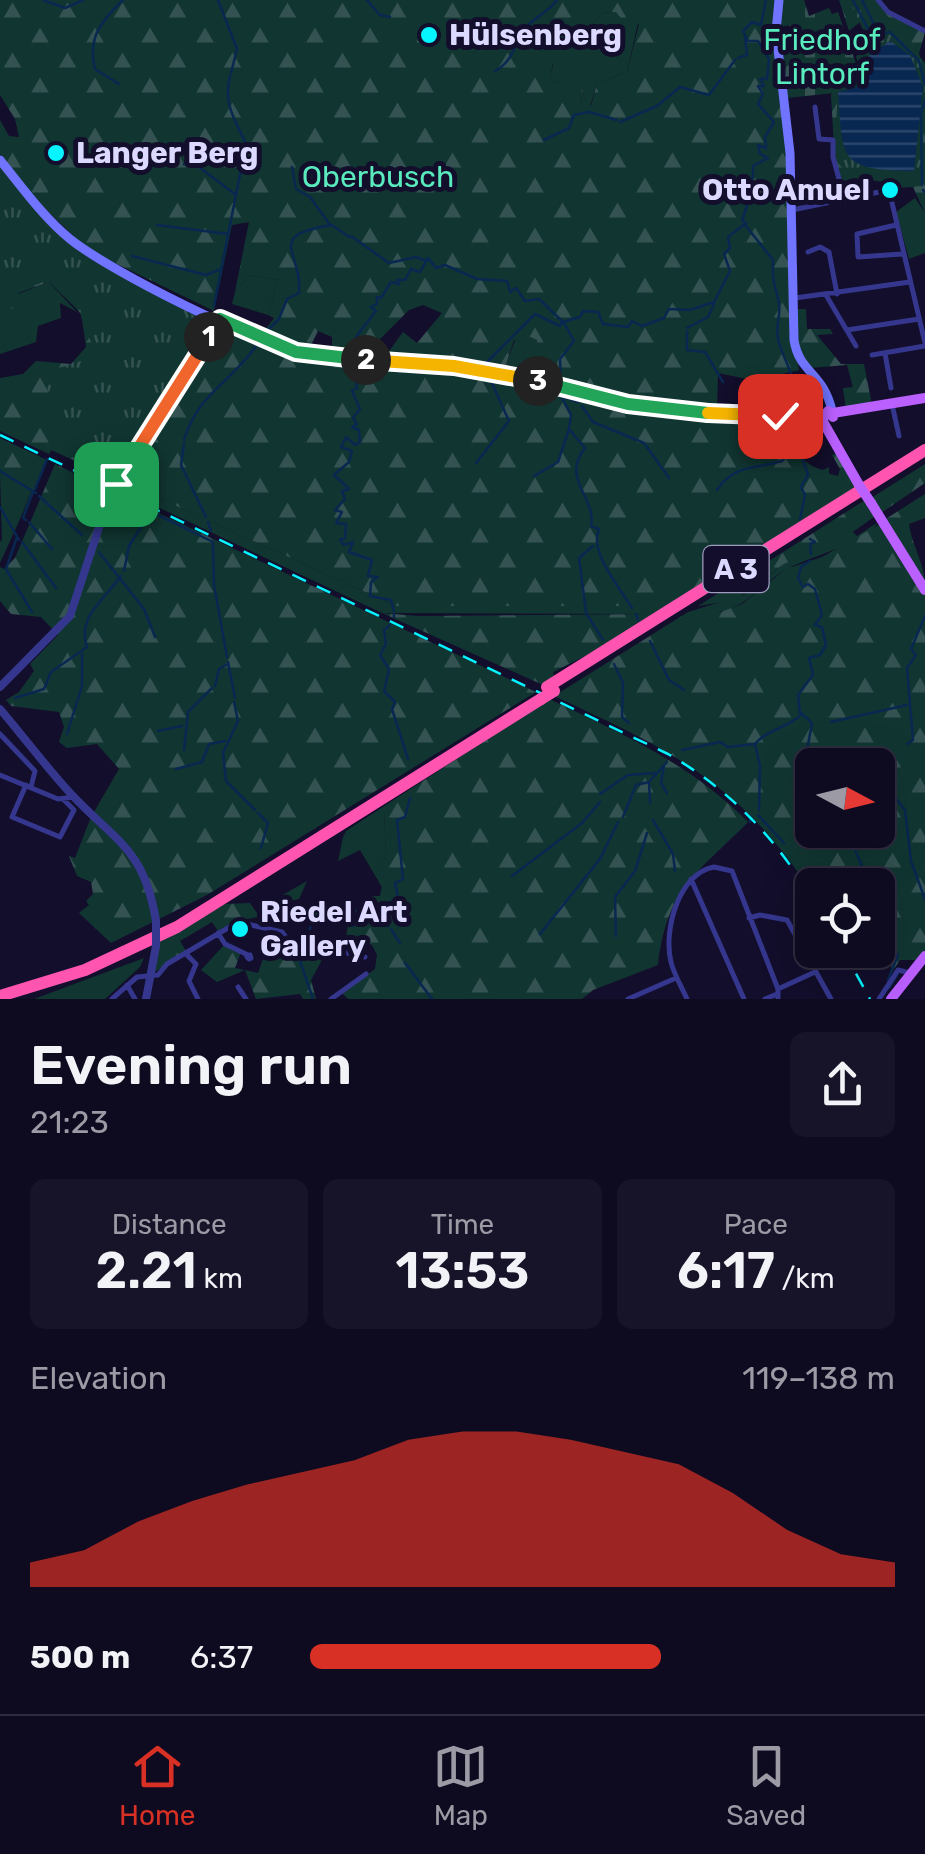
<!DOCTYPE html>
<html lang="en">
<head>
<meta charset="utf-8">
<style>
  :root { --surface:#0e0a20; --page:#171329; --text:#f1f3f6; --muted:#9b9aa5; --line:#2e2b3e; --accent:#d93025 }
  body { margin:0; font-family:Rubik,sans-serif; background:var(--page); color:var(--text); height:100vh; display:flex; flex-direction:column; font-size:38px; white-space:nowrap }
  * { box-sizing:border-box; margin:0 }
  p { font-size:32px; color:var(--muted) }
  .icon { flex:none; width:55px; height:55px; fill:none; stroke:currentColor; stroke-width:2; stroke-linecap:round; stroke-linejoin:round }
  .map { position:relative; height:999px; overflow:hidden }
  .drawer { display:flex; flex-direction:column; background:var(--surface); flex:1 }
  .drawer>* { flex:none }
  .needle { width:65px; rotate:97deg }
  .controls { position:absolute; left:795px; top:748px; display:grid; gap:20px }
  .controls a { display:grid; place-items:center; width:100px; height:100px; border-radius:15px; background:var(--surface); box-shadow:0 10px 40px #0002,0 0 0 2px var(--line); font-size:50px }
  .pin { position:absolute; display:grid; place-items:center; width:85px; height:85px; color:#fff; margin:-42px; border-radius:20px; box-shadow:0 5px 15px #0006 }
  .km { position:absolute; width:50px; height:50px; margin:-25px; border-radius:50%; background:#222; color:#fff; font-size:28px; line-height:50px; text-align:center }
  .round { display:grid; place-items:center; flex:none; width:105px; height:105px; border-radius:15px; background:var(--page) }
  .headline { display:flex; align-items:center; justify-content:space-between; height:170px; padding:0 30px }
  h1 { font-size:55px; font-weight:600; line-height:75px }
  .metrics { display:grid; grid-template-columns:repeat(3,1fr); gap:15px; height:170px; padding:10px 30px }
  .metrics div { display:grid; align-content:center; border-radius:15px; background:var(--page); text-align:center }
  .metrics b { font-size:50px; font-weight:600 }
  .metrics small { font-size:28px; font-weight:400 }
  .metrics p { font-size:28px }
  .chart { height:280px; padding:20px 30px }
  .chart p { display:flex; justify-content:space-between }
  .chart svg { width:100%; height:180px; margin-top:10px; fill:var(--accent); opacity:.7 }
  ul { padding:0 30px; list-style:none; font-size:32px }
  li { display:grid; grid-template-columns:160px 120px 1fr; align-items:center; height:75px }
  li i { height:25px; border-radius:12px; background:var(--accent) }
  .menu { display:flex; justify-content:space-around; align-items:center; height:140px; border-top:2px solid var(--line); background:var(--surface); font-size:28px; color:var(--muted) }
  .menu a { display:grid; justify-items:center; gap:5px }
  .menu .on { color:var(--accent) }
  .map>svg:first-child { display:block }
  .grass { fill:#113632 }
  .forest { fill:url(#forest-firs); fill-rule:evenodd }
  .cemetery { fill:url(#cemetery-stones) }
  .park { fill:url(#park-tufts) }
  .water { fill:url(#water-rules) }
  .lines { fill:none; stroke-linecap:round; stroke-linejoin:round }
  .stream { stroke:#082751; stroke-width:2.5 }
  .minor { stroke:#35378e; stroke-width:5 }
  .tertiary { stroke:#35378e; stroke-width:8 }
  .secondary { stroke:#7074ff; stroke-width:9 }
  .primary { stroke:#ba60ff; stroke-width:10 }
  .motorway { stroke:#ff54b0; stroke-width:12 }
  .rail { stroke:#05f4ff; stroke-width:2.5; stroke-dasharray:15 12; stroke-linecap:butt }
  .tertiary-bridge { stroke:#35378e; stroke-width:8 }
  .primary-bridge { stroke:#ba60ff; stroke-width:10 }
  .motorway-bridge { stroke:#ff54b0; stroke-width:12 }
  .split-1-casing { stroke:#fff; stroke-width:20 }
  .split-2-casing { stroke:#fff; stroke-width:20 }
  .split-3-casing { stroke:#fff; stroke-width:20 }
  .split-4-casing { stroke:#fff; stroke-width:20 }
  .split-5-casing { stroke:#fff; stroke-width:20 }
  .split-1 { stroke:#f0652b; stroke-width:12 }
  .split-2 { stroke:#22a559; stroke-width:12 }
  .split-3 { stroke:#f5b400; stroke-width:12 }
  .split-4 { stroke:#22a559; stroke-width:12 }
  .split-5 { stroke:#f5b400; stroke-width:12 }
  .poi-dot { fill:#05f4ff; stroke:#120e2b; stroke-width:4 }
  .labels { text-anchor:middle; stroke-width:10; stroke-linejoin:round; paint-order:stroke }
  .shield { fill:#120e2b; stroke:#9f9cbf; stroke-width:2.5 }
  .shield-label { font-size:28px; font-weight:bold; fill:#dbd9ff }
  .poi-label { font-size:30px; font-weight:bold; fill:#dbd9ff; stroke:#120e2b; text-anchor:start }
  .park-label { font-size:30px; fill:#59ebbe; stroke:#120e2b }
</style>
</head>
<body>
<div class="map">
<svg width="925" height="999" viewBox="0 0 925 999">
  <defs>
    <pattern id="forest-firs" width="22" height="20" patternUnits="userSpaceOnUse" patternTransform="scale(2.5)"><rect width="22" height="20" fill="#113632"/><path d="M5 1l3.5 6h-7zM16 11l3.5 6h-7z" fill="#335251"/></pattern>
    <pattern id="cemetery-stones" width="16" height="16" patternUnits="userSpaceOnUse" patternTransform="scale(2.5)"><rect width="16" height="16" fill="#113632"/><path d="M2 7V4a2 2 0 0 1 4 0v3zM10 15v-3a2 2 0 0 1 4 0v3z" fill="#335251"/></pattern>
    <pattern id="park-tufts" width="24" height="20" patternUnits="userSpaceOnUse" patternTransform="scale(2.5)"><rect width="24" height="20" fill="#113632"/><path d="M3 7l-1-3M5 7V3M7 7l1-3M15 17l-1-3M17 17v-4M19 17l1-3" fill="none" stroke="#335251"/></pattern>
    <pattern id="water-rules" width="6" height="5" patternUnits="userSpaceOnUse" patternTransform="scale(2.5)"><rect width="6" height="5" fill="#082751"/><path d="M0 2.5h6" fill="none" stroke="#2b466b"/></pattern>
  </defs>
  <rect width="100%" height="100%" fill="#120e2b"/>
  <!-- grass -->
  <path class="grass" d="M616 12 626 21 638 23 627 72 597 83 590 107 585 98 580 103 584 87 563 97V78L557 83 550 81 553 64 549 49 572 48 575 30 590 26 602 13Z
    M915 198 925 213V253L909 259 896 212Z
    M250 275 278 280 268 315 232 304 235 292Z
    M49 282 77 312 60 303 61 318 38 326 36 342 0 354V311L21 306 18 294Z
    M523 334 533 336 557 359 556 380 543 378 535 362 525 360 518 372 505 368 515 340 521 342Z
    M0 473 31 491 19 521 2 543Z
    M122 481 396 606H670L653 614 382 613 130 494 118 486Z
    M878 522C867 543 810 556 785 570 764 582 751 602 727 610 715 614 701 612 688 612L743 595 784 564 853 532 857 536Z
    M384 810 386 858 379 863 384 873 383 889 360 850 338 861 343 837Z
    M144 958 140 967 105 999H34Z"/>
  <!-- forest -->
  <path class="forest" d="M0 0H776L789 162 790 296 799 370 782 374 781 386 718 373 717 410C662 408 609 396 556 382L557 359 538 353 537 340 524 334 521 342 514 340 505 368 384 358 403 332 417 343 442 313 423 305 409 310 374 345 384 353 380 358 332 355V337L318 331 308 351 262 334 274 318 268 315 278 280 250 275 235 292 249 222 232 225 214 311 88 250 36 200 0 154V120L9 136 19 137 15 119 0 95ZM616 12 630 30 639 24 627 72 597 83 591 106 585 98 580 103 584 86 563 97 564 77 557 83 550 81 554 55 549 49 572 48 575 30 584 32 602 13Z
    M839 0H876L887 13 925 33 919 53 925 77V213L913 187 891 188 887 181 852 178V184L843 186 835 164 831 95 836 86 861 74 856 56 872 48 860 22 849 31Z
    M0 162 55 229 209 320 211 330 221 324 296 354 487 372 588 396 768 418 769 427 793 423C795 443 799 465 823 470L829 467V474L838 476 840 469 832 455 836 453 858 489 670 606H396L124 482 55 444 49 454 0 431V378L23 374 36 361 71 364 86 347 81 313 49 282 18 293 22 306 0 311Z
    M795 309H806L807 329H830L833 334 817 335 841 364H864L872 405 846 409 843 388 853 387 847 365 810 368 798 346Z
    M0 438 47 460 0 563V542L19 521 31 492 0 473Z
    M55 464 536 692 207 895 111 943 79 913 89 905 86 901 93 894 91 882 77 876 69 856 75 858 91 817 119 769 97 744 67 748 59 742 64 727 59 712 11 706 6 700 19 692 34 671 30 664 58 635 41 617 11 614 0 601V567L4 569 15 558Z
    M925 464V483L881 513 871 498Z
    M925 494V518L909 524C912 546 925 564 925 586L884 520Z
    M865 500 874 517 840 541 784 564 735 600 698 606Z
    M880 524 925 596V951L916 960H900L889 977 894 956 883 951 858 959 881 947 878 885H812V893C740 781 664 747 554 696L688 612H721L742 604 786 569 822 557ZM812 765H878V830H812Z
    M382 613 418 616 653 614 609 644 553 672 554 678 543 685Z
    M549 699C623 734 691 764 748 822 698 873 667 887 658 965L593 990 582 999H348L342 993 375 969 377 955 372 945 346 937 348 924H306L308 915 339 905 359 910 365 896H380L384 874 379 863 386 858 384 811 343 837 346 831Z
    M307 881 299 899 289 901 285 919C263 912 238 920 218 931L212 922 180 941 186 951 152 974 159 941 225 904 250 903 259 916 272 901Z
    M316 935 320 946 328 949 311 980 316 999H303L300 994 256 999 245 970 217 982 201 970 224 945 241 952 235 968 258 973 263 959 276 954 283 957 287 948Z"/>
  <!-- cemetery -->
  <path class="cemetery" d="M782 0H804L809 16 829 8 832 14 838 12 861 78 836 86 834 93 787 98 781 42 795 36 789 25 779 28Z"/>
  <!-- park -->
  <path class="park" d="M849 0H875L925 63 922 186 889 188 887 182C864 180 848 178 834 158L838 89 864 80 861 55 871 47Z
    M0 166 54 229 209 325 140 439 106 475 51 450 61 421 41 374 96 356 80 313 52 278 18 293 22 306 0 311Z"/>
  <!-- water -->
  <path class="water" d="M890 41 910 55 923 87 914 171C838 170 843 160 838 92L863 85 864 59Z"/>
  <g class="lines">
    <!-- stream -->
    <path class="stream" d="M43 0 65 8 83 0
      M218 0 237 49 231 73
      M367 0 380 15 390 17
      M853 0 874 41
      M862 0 879 34 890 32 919 61 925 85
      M738 58 747 55 745 37
      M495 71C513 61 513 48 522 32 529 20 548 13 557 0
      M230 76C223 105 235 119 245 142
      M119 84 95 69C87 37 102 20 123 0
      M620 122 657 106 680 87 709 95 735 60
      M544 140 569 128 574 115 589 112 617 120
      M184 164 199 167 236 195
      M292 167 296 189 310 197 330 225
      M922 185 921 113 925 100
      M923 190 925 192
      M157 225 228 234
      M746 226 773 260C772 286 776 285 779 304 781 318 774 328 779 343 787 369 795 369 791 401
      M351 236 389 263 416 257 424 260
      M132 256 206 275 221 269
      M214 306 246 144
      M687 328 708 317 714 304
      M687 332V350L705 352 723 382
      M262 336 279 319 287 299 299 293C303 251 263 236 332 225L349 237
      M357 353 356 337 376 311 371 307 377 304V297L381 298 391 282 399 284 397 280H405L411 269 420 272 428 258 436 268 445 265 477 279 507 281 510 292 516 288 525 301 539 299 563 322 580 317 583 311 598 312 603 324 628 327 632 321 642 326 664 318 669 309 690 310 714 302 730 271 724 254 730 248 728 237 746 223 742 220C747 209 754 178 753 166L768 158 760 154 758 145 766 148 765 137 774 122 758 104 763 94 758 86H764L760 79H767L769 59 758 41H748L743 31 752 22 761 25 766 0
      M353 364 357 388 352 391 360 409 353 418 357 424 352 427 359 430 360 442 355 445 346 437 341 447 352 451 349 462 334 475 349 489 342 491 345 499 335 510 342 512 336 523 346 524 345 538 340 540 344 545 353 542 349 552 372 560 368 576 378 577 371 582 370 596 391 600 394 611
      M485 364 535 314 560 326 562 322
      M561 380 560 359 574 341 564 323
      M559 392 571 415 569 429 585 448C560 479 597 498 591 526L599 529C589 552 618 585 632 608
      M560 396 578 402
      M582 406 593 422 644 443 669 478
      M184 440C199 391 232 383 258 343
      M184 444 181 465 206 517
      M799 449 808 475 801 487 805 495 800 519
      M476 463 509 421 490 379 482 375
      M0 471 36 493
      M534 476 558 462 569 429
      M35 489 47 459
      M105 489 213 542 214 585 227 657
      M717 490C734 464 756 469 782 461L796 445
      M39 496 82 535
      M0 507 19 540
      M26 520 23 518 33 492
      M29 522 52 549
      M208 522 211 531
      M17 537 6 569 32 612
      M810 539 815 542 810 544 811 554
      M22 542 56 588
      M99 552 144 609 155 637
      M124 571 129 546 143 524 139 509
      M586 612 579 558 593 546
      M586 613 603 640
      M636 614 638 620
      M394 617V614
      M390 625 384 630 386 644 380 655 389 669 384 691 395 702 392 709 408 759
      M650 641 669 680 684 690
      M228 662 235 698
      M614 664 623 683 622 717 629 723
      M215 686 219 669 228 664
      M15 698 44 689 51 672 87 647C77 617 103 601 121 576
      M234 702 238 721 223 753 226 781 255 810
      M801 713 812 723 804 767 812 778
      M800 714 798 695 813 675 809 658 820 655 826 645 822 627 815 625 822 615 815 589 808 584 803 587 798 578 801 567 810 561
      M831 722 907 705
      M158 731 182 726
      M67 734 82 686V654
      M907 744 913 740 907 668 916 655 911 649 925 616
      M184 750 188 712 212 688
      M682 750 720 742 728 747 755 744
      M664 765 661 783 667 793
      M176 769 202 762 209 744 225 741
      M892 778 894 796 905 810 911 861 925 899
      M600 794 628 775 655 773
      M650 803 649 782 667 762
      M759 810 760 766 755 744C767 730 784 729 800 716
      M258 813 268 823 261 848
      M758 815 784 843
      M623 817 636 785 649 782
      M653 820 673 854 675 871
      M750 822V820
      M852 830 853 845 870 885
      M512 876 582 823 600 802
      M878 904V915L887 917 888 945 898 955 888 980
      M388 926 380 912 382 906 398 898 395 883 403 879 397 820 405 817 410 798
      M391 929 400 943
      M540 934 600 859 618 822
      M616 936 615 897 635 871 647 833
      M405 963 432 999
      M889 988 898 974
      M313 999 300 961 311 925 339 922 353 926 363 913 377 912"/>
    <!-- minor -->
    <path class="minor" d="M878 0 888 12 925 31
      M815 107 819 139 833 140V157L845 201
      M811 185 812 206
      M792 210 889 190 925 343
      M896 225 857 234 858 257 902 254
      M808 252 820 247 829 252 837 294
      M826 295 856 346
      M795 298 910 282
      M847 330 919 319
      M885 353 891 388
      M872 355 925 346
      M892 404 899 436
      M0 734 35 771 31 787
      M0 775 58 799 74 797
      M26 785 12 817 60 837 74 810 64 800
      M691 879 744 999
      M749 918 760 915 787 920 831 999
      M218 933 225 944 248 955
      M185 953 196 964 189 981 198 999
      M250 955 251 958 249 959 247 957Z
      M127 985 135 999
      M238 987 246 999
      M778 989 815 972
      M112 999 137 977 158 975 167 964 238 922 282 932 299 954 320 947 365 957
      M331 999 366 974
      M628 999 676 978
      M687 999C682 987 674 975 671 962 663 930 679 873 714 867L732 871 778 989V999
      M765 999 777 994
      M879 999 898 970 910 973"/>
    <!-- tertiary -->
    <path class="tertiary" d="M122 475 220 319
      M0 687 70 616 108 500
      M0 709C24 737 46 767 71 794 116 842 144 848 156 921
      M146 999 156 946"/>
    <!-- secondary -->
    <path class="secondary" d="M779 0 776 32 790 153 794 340C799 373 824 373 832 411
      M0 160C22 187 43 217 70 239 111 272 257 345 308 354 372 367 439 359 503 373 607 396 716 431 824 414"/>
    <!-- primary -->
    <path class="primary" d="M833 413 925 398
      M833 417 828 411 822 420 859 485
      M871 503 925 590
      M891 999 925 956"/>
    <!-- motorway -->
    <path class="motorway" d="M547 687 925 450
      M0 996 85 970 177 927 541 699"/>
    <!-- rail -->
    <path class="rail" d="M0 435 668 754C729 789 777 839 812 899
      M843 950 870 999"/>
    <!-- tertiary-bridge -->
    <path class="tertiary-bridge" d="M108 500 122 475
      M156 946V921"/>
    <!-- primary-bridge -->
    <path class="primary-bridge" d="M859 485 871 503"/>
    <!-- motorway-bridge -->
    <path class="motorway-bridge" d="M541 699 554 691"/>
  </g>
  <g class="lines">
    <!-- split-1 casing -->
    <g class="split-1-casing">
      <path id="split-1" d="M116 484 209 337"/>
    </g>
    <!-- split-2 casing -->
    <g class="split-2-casing">
      <path id="split-2" d="M209 337 220 319 296 352 366 360"/>
    </g>
    <!-- split-3 casing -->
    <g class="split-3-casing">
      <path id="split-3" d="M366 360 454 366 538 381"/>
    </g>
    <!-- split-4 casing -->
    <g class="split-4-casing">
      <path id="split-4" d="M538 381 628 404 708 413"/>
    </g>
    <!-- split-5 casing -->
    <g class="split-5-casing">
      <path id="split-5" d="M708 413 780 416"/>
    </g>
    <!-- split-1 -->
    <use href="#split-1" class="split-1"/>
    <!-- split-2 -->
    <use href="#split-2" class="split-2"/>
    <!-- split-3 -->
    <use href="#split-3" class="split-3"/>
    <!-- split-4 -->
    <use href="#split-4" class="split-4"/>
    <!-- split-5 -->
    <use href="#split-5" class="split-5"/>
  </g>
  <!-- markers -->
  <g class="poi-dot">
    <circle cx="429" cy="35" r="10"/>
    <circle cx="56" cy="153" r="10"/>
    <circle cx="890" cy="190" r="10"/>
    <circle cx="240" cy="929" r="10"/>
  </g>
  <g class="labels">
    <!-- shield labels -->
    <rect class="shield" x="703.5" y="546" width="65" height="46" rx="8"/>
    <g class="shield-label">
      <text x="736" y="579">A 3</text>
    </g>
    <!-- poi labels -->
    <g class="poi-label">
      <text x="449" y="45">Hülsenberg</text>
      <text x="76" y="163">Langer Berg</text>
      <text x="870" y="200" text-anchor="end">Otto Amuel</text>
      <text x="260" y="922">Riedel Art<tspan x="260" dy="34">Gallery</tspan></text>
    </g>
    <!-- park labels -->
    <g class="park-label">
      <text x="822" y="50">Friedhof<tspan x="822" dy="34">Lintorf</tspan></text>
      <text x="378" y="187">Oberbusch</text>
    </g>
  </g>
</svg>
<div class="controls">
<a><svg class="needle" viewBox="-14 -14 28 28"><path d="M0-13l5 13h-10z" fill="#e53935"/><path d="M0 13l5-13h-10z" fill="#9b9aa5"/></svg></a>
<a><svg class="icon" aria-label="locate" viewBox="0 0 24 24"><circle cx="12" cy="12" r="6"/><path d="M12 2v4M12 18v4M2 12h4M18 12h4"/></svg></a>
</div>
<div class="pin" style="left:116px;top:484px;background:#1e9e55"><svg class="icon" aria-label="arrive" viewBox="0 0 24 24"><path d="M6 21V4h12l-3 4 3 4H6"/></svg></div>
<div class="pin" style="left:780px;top:416px;background:#d93025"><svg class="icon" aria-label="check" viewBox="0 0 24 24"><path d="M5 12l5 5 9-10"/></svg></div>
<b class="km" style="left:209px;top:337px">1</b>
<b class="km" style="left:366px;top:360px">2</b>
<b class="km" style="left:538px;top:381px">3</b>
</div>
<section class="drawer">
<div class="headline"><div><h1>Evening run</h1><p>21:23</p></div><a class="round"><svg class="icon" aria-label="share" viewBox="0 0 24 24"><path d="M12 15V3M7 8l5-5 5 5M5 13v7h14v-7"/></svg></a></div>
<div class="metrics">
<div><p>Distance</p><b>2.21<small> km</small></b></div>
<div><p>Time</p><b>13:53</b></div>
<div><p>Pace</p><b>6:17<small> /km</small></b></div>
</div>
<div class="chart"><p><span>Elevation</span>119–138 m</p>
<svg viewBox="0 0 160 44" preserveAspectRatio="none"><path d="M0 44V38L10 35L20 28L30 23L40 19L50 16L60 13L70 8L80 6L90 6L100 8L110 11L120 14L130 21L140 30L150 36L160 38V44z"/></svg>
</div>
<ul>
<li><b>500 m</b>6:37<i style="width:60%"></i></li>
</ul>
</section>
<nav class="menu">
<a class="on"><svg class="icon" aria-label="home" viewBox="0 0 24 24"><path d="M3 11l9-7 9 7M6 9v11h12V9"/></svg>Home</a>
<a><svg class="icon" aria-label="map" viewBox="0 0 24 24"><path d="M3 6l6-2 6 2 6-2v14l-6 2-6-2-6 2zM9 4v14M15 6v14"/></svg>Map</a>
<a><svg class="icon" aria-label="saved" viewBox="0 0 24 24"><path d="M7 4h10v16l-5-4-5 4z"/></svg>Saved</a>
</nav>
</body>
</html>
